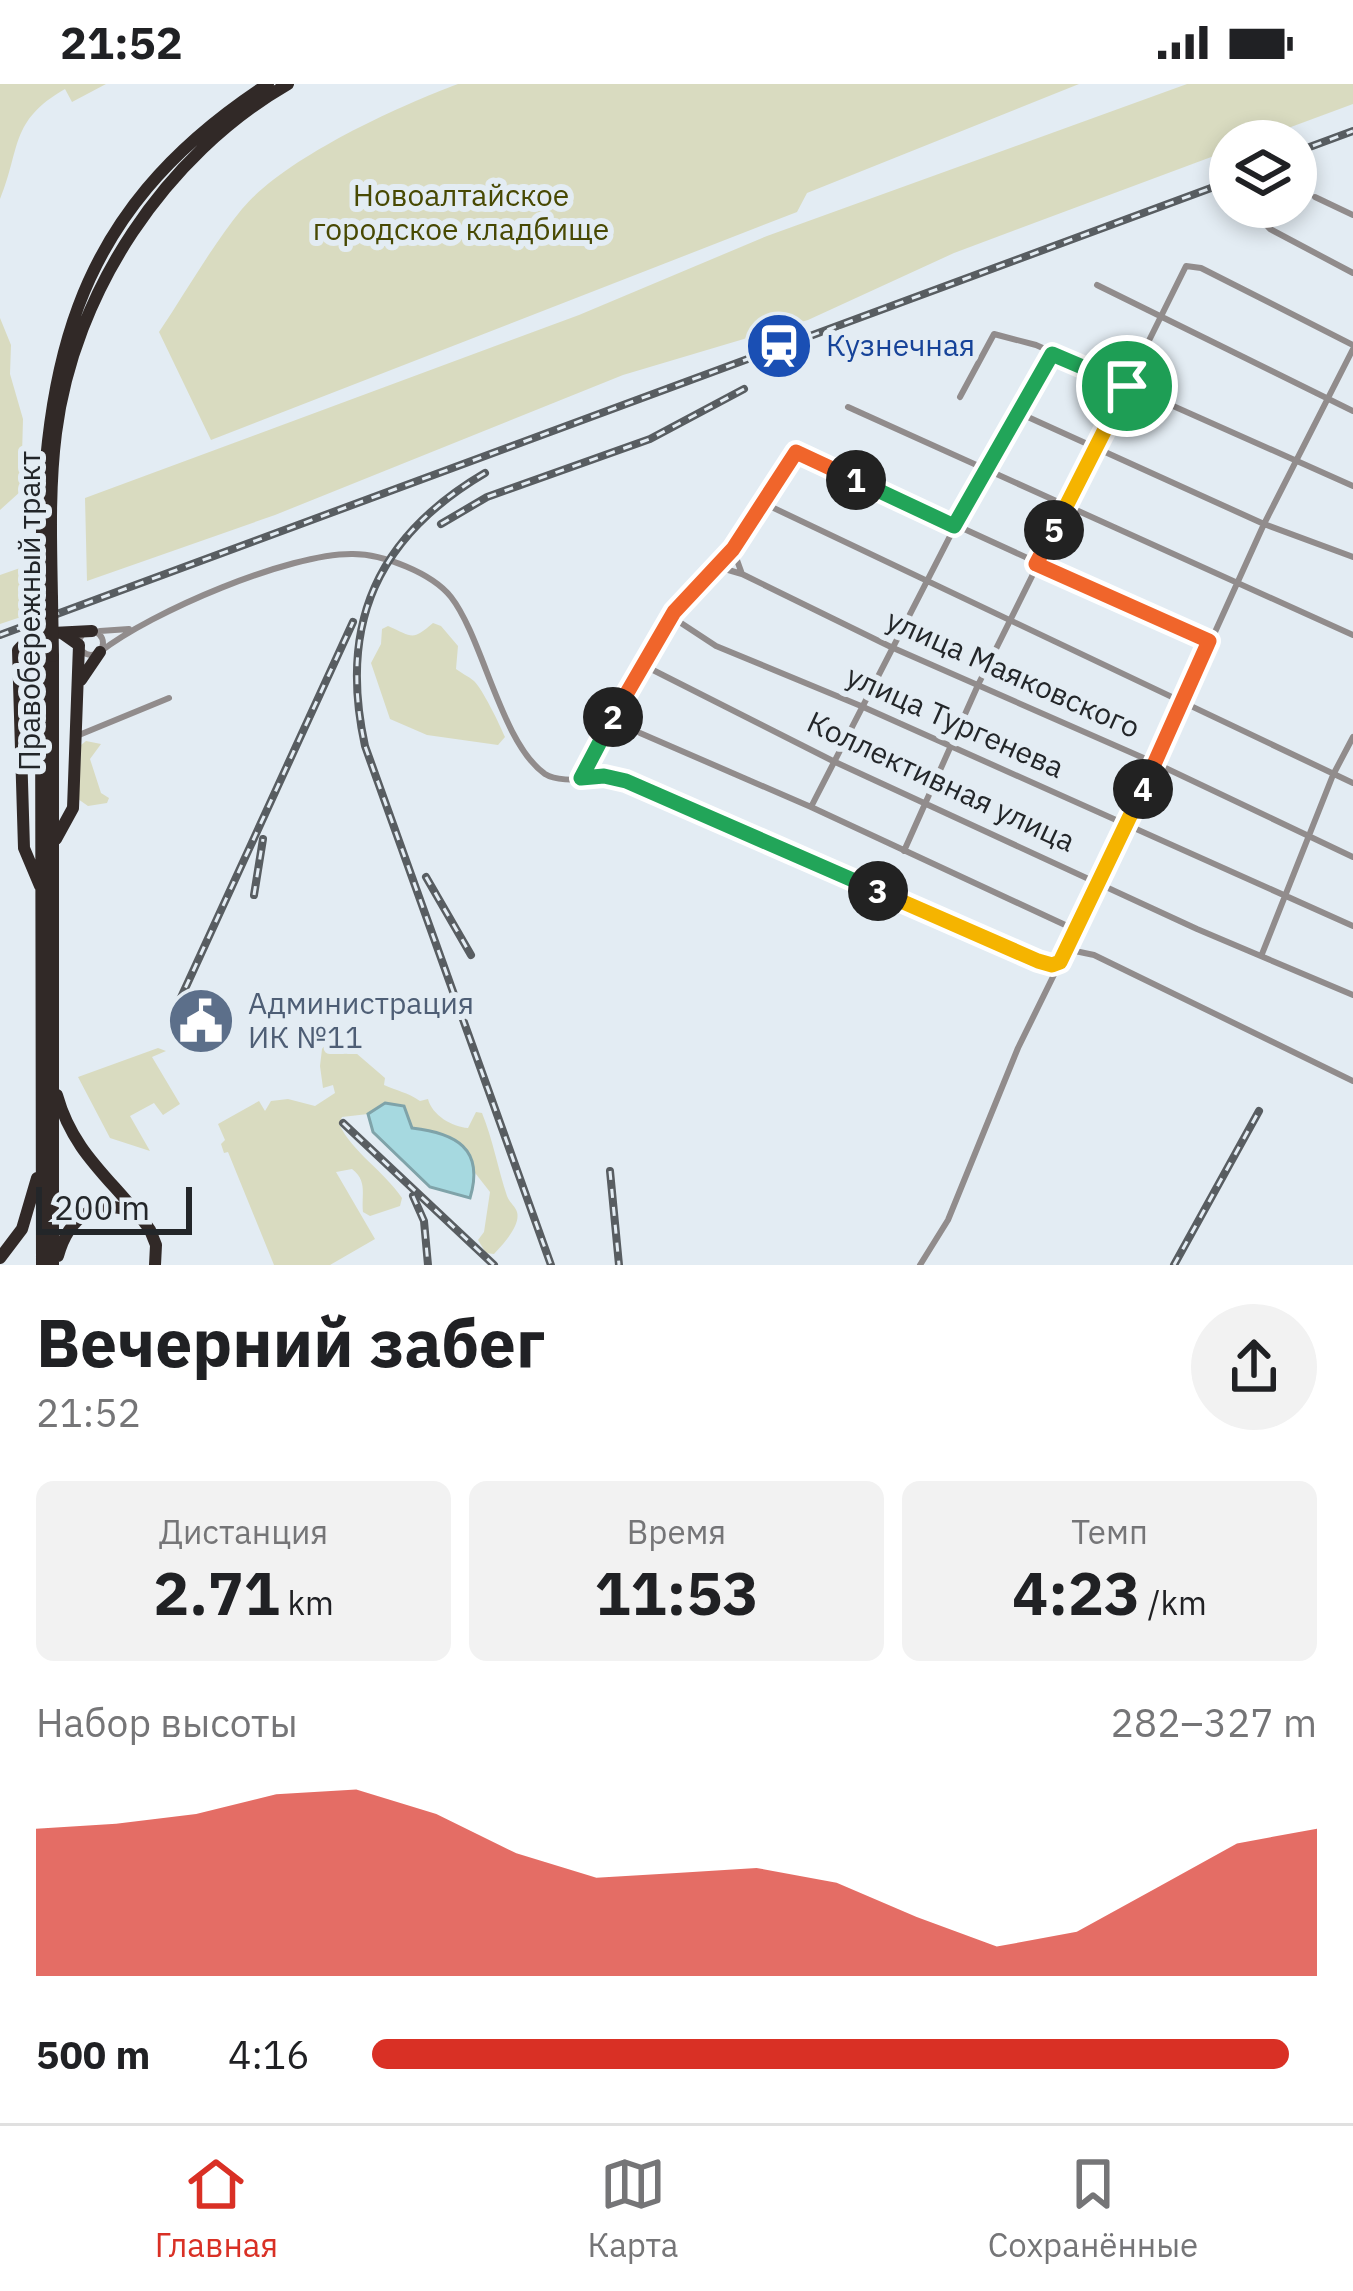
<!DOCTYPE html>
<html lang="ru">
<head>
<meta charset="utf-8">
<style>
  :root { --surface:#fff; --page:#f2f2f2; --text:#202124; --muted:#757577; --line:#e0e0e0; --accent:#d93025 }
  body { margin:0; font-family:"IBM Plex Sans",sans-serif; background:var(--page); color:var(--text); height:100vh; display:flex; flex-direction:column; font-size:45px; white-space:nowrap }
  * { box-sizing:border-box; margin:0 }
  p { font-size:39px; color:var(--muted) }
  .icon { flex:none; width:66px; height:66px; fill:none; stroke:currentColor; stroke-width:2; stroke-linecap:round; stroke-linejoin:round }
  .map { position:relative; height:1181px; overflow:hidden }
  .side { display:flex; flex-direction:column; background:var(--surface); flex:1 }
  .side>* { flex:none }
  .fabs { position:absolute; left:1209px; top:36px; display:grid; gap:24px }
  .fabs a { display:grid; place-items:center; width:108px; height:108px; border-radius:50%; background:var(--surface); box-shadow:0 6px 18px #0003; font-size:60px }
  .scale { position:absolute; left:36px; bottom:30px; width:156px; box-sizing:border-box; padding-left:12px; border:6px solid #232629; border-top:0; font-size:33px; line-height:42px; white-space:nowrap; color:#232629; -webkit-text-stroke:9px #e3ecf3; paint-order:stroke }
  .pin { position:absolute; display:grid; place-items:center; width:102px; height:102px; color:#fff; margin:-51px; border:6px solid #fff; border-radius:50%; box-shadow:0 3px 12px #0007 }
  .km { position:absolute; width:60px; height:60px; margin:-30px; border-radius:50%; background:#222; color:#fff; font-size:33px; line-height:60px; text-align:center }
  .round { display:grid; place-items:center; flex:none; width:126px; height:126px; border-radius:63px; background:var(--page) }
  .summary { display:flex; align-items:center; justify-content:space-between; height:204px; padding:0 36px }
  h1 { font-size:66px; font-weight:700; line-height:90px }
  .figures { display:grid; grid-template-columns:repeat(3,1fr); gap:18px; height:204px; padding:12px 36px }
  .figures div { display:grid; align-content:center; border-radius:18px; background:var(--page); text-align:center }
  .figures b { font-size:60px; font-weight:700 }
  .figures small { font-size:33px; font-weight:400 }
  .figures p { font-size:33px }
  .chart { height:336px; padding:24px 36px }
  .chart p { display:flex; justify-content:space-between }
  .chart svg { width:100%; height:216px; margin-top:12px; fill:var(--accent); opacity:.7 }
  ul { padding:0 36px; list-style:none; font-size:39px }
  li { display:grid; grid-template-columns:192px 144px 1fr; align-items:center; height:90px }
  li i { height:30px; border-radius:15px; background:var(--accent) }
  .status { display:flex; justify-content:space-between; align-items:center; height:84px; padding:0 60px; background:var(--surface); direction:ltr }
  .status svg { height:33px; fill:currentColor }
  .menu { display:flex; justify-content:space-around; align-items:center; height:168px; border-top:3px solid var(--line); background:var(--surface); font-size:33px; color:var(--muted) }
  .menu a { display:grid; justify-items:center; gap:6px }
  .menu .selected { color:var(--accent) }
  .map>svg:first-child { display:block }
  .green { fill:#d9dbc0 }
  .water { fill:#a6d9e0; stroke:#7fa3a9; stroke-width:3 }
  .lines { fill:none; stroke-linecap:round; stroke-linejoin:round }
  .minor { stroke:#918c8c; stroke-width:6 }
  .highway { stroke:#312927; stroke-width:12 }
  .rail-casing { stroke:#585d61; stroke-width:8 }
  .rail { stroke:#e3ecf3; stroke-width:3; stroke-dasharray:9; stroke-linecap:butt }
  .highway-bridge { stroke:#312927; stroke-width:12 }
  .split-1-casing { stroke:#fff; stroke-width:24 }
  .split-2-casing { stroke:#fff; stroke-width:24 }
  .split-3-casing { stroke:#fff; stroke-width:24 }
  .split-4-casing { stroke:#fff; stroke-width:24 }
  .split-5-casing { stroke:#fff; stroke-width:24 }
  .split-6-casing { stroke:#fff; stroke-width:24 }
  .split-1 { stroke:#22a559; stroke-width:15 }
  .split-2 { stroke:#f0652b; stroke-width:15 }
  .split-3 { stroke:#22a559; stroke-width:15 }
  .split-4 { stroke:#f5b400; stroke-width:15 }
  .split-5 { stroke:#f0652b; stroke-width:15 }
  .split-6 { stroke:#f5b400; stroke-width:15 }
  .labels { text-anchor:middle; stroke-width:12; stroke-linejoin:round; paint-order:stroke }
  .park-label { font-size:30px; fill:#484903; stroke:#e3ecf3 }
  .transit-label { font-size:30px; fill:#164399; stroke:#e3ecf3; text-anchor:start }
  .street-label { font-size:30px; fill:#232629; stroke:#e3ecf3 }
  .service-label { font-size:30px; fill:#4e5e75; stroke:#e3ecf3; text-anchor:start }
</style>
</head>
<body>
<div class="status"><b>21:52</b><svg viewBox="0 0 49 12"><path d="M0 12V9h3v3zM5 12V6h3v6zM10 12V3h3v9zM15 12V0h3v12zM26 1h20v11H26zM47 4h2v5h-2z"/></svg></div>
<div class="map">
<svg width="1353" height="1181" viewBox="0 0 1353 1181">
  <rect width="100%" height="100%" fill="#e3ecf3"/>
  <!-- green -->
  <path class="green" d="M0 0H106L72 18 65 5C9 37 21 65 0 115Z
    M458 0H1079L807 109 797 128 211 356 159 248C186 208 211 163 242 125 285 74 396 23 458 0Z
    M1187 0H1353V20L1253 57H1230V66L954 169 808 236 623 291 275 431 87 497 85 414 579 231 767 152Z
    M0 234 11 261 10 290 23 335 21 407 0 426Z
    M20 484 24 532 0 540V491Z
    M433 539 441 542 458 562 456 585C461 589 468 592 474 597 482 604 500 641 505 653L498 661 427 651 390 635 371 579 381 560 382 545 388 542C413 553 412 557 433 539Z
    M86 657 101 660 90 675 101 709 109 714 107 719 88 722 78 715 81 661Z
    M342 957 385 994 384 1001C397 1007 407 1008 420 1017L428 1015C432 1031 452 1043 468 1044L476 1028 482 1029C493 1056 498 1085 507 1112 509 1118 515 1122 517 1128 521 1142 502 1161 494 1170L486 1169 478 1156 484 1148 490 1108 472 1085 470 1073 412 1044 405 1028 373 1026 368 1030 342 1033 339 1040C353 1069 384 1087 402 1114L400 1122 370 1132 363 1128C361 1111 368 1097 352 1085L336 1088 375 1155 330 1181H274L228 1068 224 1069 221 1060 225 1056 218 1040 259 1017 265 1027 271 1017 288 1015 315 1022 335 1009 333 1001 323 1004 320 982 322 965 327 958Z
    M158 964 166 967 152 973 180 1020 163 1031 154 1019 130 1032 150 1067 110 1054 78 993Z"/>
  <!-- water -->
  <path class="water" d="M385 1019 404 1022 412 1044C455 1049 485 1064 470 1114L430 1103 373 1048 368 1030Z"/>
  <g class="lines">
    <!-- minor -->
    <path class="minor" d="M1315 113 1353 131
      M1258 132 1270 145 1353 189
      M1097 201 1353 327
      M960 313 994 250 1036 261 1353 402
      M848 323 1353 551
      M1019 329 1264 440 1353 473
      M761 418 1353 699
      M733 465 742 490
      M718 483 742 490 891 563 1155 679 1353 773
      M669 537 681 539 716 562 861 622 1353 842
      M79 559a12 12 0 1 1 24 0a12 12 0 1 1-24 0Z
      M100 547 129 545
      M100 568C151 528 289 469 353 470 383 470 432 489 451 513 483 554 501 659 545 690 562 701 603 692 626 697L1046 880 1060 878 1075 867 1094 871 1353 997
      M643 581 833 677 1197 845 1353 911
      M640 649 811 723 1076 846
      M79 651 169 614
      M582 694 674 528 733 465 796 368 1209 557
      M811 723 984 386 1051 270
      M904 767 978 601 1186 182 1201 184 1353 261
      M1262 870 1333 691 1353 653
      M920 1181 948 1136 1018 964 1127 742 1264 440 1353 265"/>
    <!-- highway -->
    <path class="highway" d="M52 514C51 459 49 404 56 349 74 208 165 71 288 0
      M41 515C41 289 65 132 268 0
      M41 572 42 1181
      M53 572V1181
      M81 596 100 568
      M56 755 73 724 79 561 62 549
      M40 802 24 764 18 566 33 550 92 547
      M57 1011C74 1072 115 1097 150 1146L156 1161 155 1181
      M58 1172C68 1135 97 1110 135 1130
      M0 1174 22 1145 37 1094"/>
    <!-- rail casing -->
    <g class="rail-casing">
      <path id="rail" d="M1296 68 1353 47
        M485 389C378 452 338 539 365 662L551 1181
        M441 440 487 413 650 355 744 305
        M0 551 1230 97
        M426 793 471 871
        M254 811 263 755
        M178 920 353 538
        M343 1039 494 1181
        M610 1087 619 1181
        M413 1112 424 1137 428 1181
        M1174 1181 1259 1027"/>
    </g>
    <!-- rail -->
    <use href="#rail" class="rail"/>
    <!-- highway-bridge -->
    <path class="highway-bridge" d="M52 514 53 572
      M41 515V572"/>
  </g>
  <g class="lines">
    <!-- split-1 casing -->
    <g class="split-1-casing">
      <path id="split-1" d="M856 396 954 442 1052 270 1127 302"/>
    </g>
    <!-- split-2 casing -->
    <g class="split-2-casing">
      <path id="split-2" d="M613 633 674 528 733 465 796 368 856 396"/>
    </g>
    <!-- split-3 casing -->
    <g class="split-3-casing">
      <path id="split-3" d="M613 633 581 694 604 692 626 697 878 807"/>
    </g>
    <!-- split-4 casing -->
    <g class="split-4-casing">
      <path id="split-4" d="M878 807 1038 877 1052 881 1060 878 1143 705"/>
    </g>
    <!-- split-5 casing -->
    <g class="split-5-casing">
      <path id="split-5" d="M1054 446 1036 480 1209 557 1143 705"/>
    </g>
    <!-- split-6 casing -->
    <g class="split-6-casing">
      <path id="split-6" d="M1054 446 1127 302"/>
    </g>
    <!-- split-1 -->
    <use href="#split-1" class="split-1"/>
    <!-- split-2 -->
    <use href="#split-2" class="split-2"/>
    <!-- split-3 -->
    <use href="#split-3" class="split-3"/>
    <!-- split-4 -->
    <use href="#split-4" class="split-4"/>
    <!-- split-5 -->
    <use href="#split-5" class="split-5"/>
    <!-- split-6 -->
    <use href="#split-6" class="split-6"/>
  </g>
  <!-- icons -->
  <defs>
    <g id="station-disc" transform="scale(3.45)"><circle r="9.5" fill="#1a4fb4" stroke="#e3ecf3"/><path d="M-3-6H3Q5-6 5-4V2Q5 4 3 4L4.5 6H3L1.5 4h-3L-3 6H-4.5L-3 4Q-5 4-5 2V-4Q-5-6-3-6ZM-3.5-4v3h7v-3ZM-3.5 1v1.5H-2V1ZM2 1v1.5H3.5V1Z" fill="#fff"/></g>
    <g id="civic-disc" transform="scale(3.45)"><circle r="9.5" fill="#5c6f8a" stroke="#e3ecf3"/><path d="M-.6-6.5H3V-4.5H.6V-3L4-1V1h2V6H-6V1h2V-1L-.6-3ZM-1.2 2.5V6h2.4V2.5Z" fill="#fff"/></g>
  </defs>
  <g fill-rule="evenodd">
    <use href="#station-disc" x="779" y="262"/>
    <use href="#civic-disc" x="201" y="937"/>
  </g>
  <g class="labels">
    <!-- park labels -->
    <g class="park-label">
      <text x="461" y="122">Новоалтайское<tspan x="461" dy="34">городское кладбище</tspan></text>
    </g>
    <!-- transit labels -->
    <g class="transit-label">
      <text x="826" y="272">Кузнечная</text>
    </g>
    <!-- street labels -->
    <g class="street-label">
      <text transform="translate(30 527) rotate(-90)" y="10">Правобережный тракт</text>
      <text transform="translate(1013 590) rotate(24)" y="10">улица Маяковского</text>
      <text transform="translate(955 638) rotate(24)" y="10">улица Тургенева</text>
      <text transform="translate(941 698) rotate(25)" y="10">Коллективная улица</text>
    </g>
    <!-- service labels -->
    <g class="service-label">
      <text x="248" y="930">Администрация<tspan x="248" dy="34">ИК №11</tspan></text>
    </g>
  </g>
</svg>
<div class="fabs">
<a><svg class="icon" aria-label="layers" viewBox="0 0 24 24"><path d="M12 4l9 5-9 5-9-5zM3 14l9 5 9-5"/></svg></a>
</div>
<div class="scale">200 m</div>
<div class="pin" style="left:1127px;top:302px;background:#1e9e55"><svg class="icon" aria-label="arrive" viewBox="0 0 24 24"><path d="M6 21V4h12l-3 4 3 4H6"/></svg></div>
<b class="km" style="left:856px;top:396px">1</b>
<b class="km" style="left:613px;top:633px">2</b>
<b class="km" style="left:878px;top:807px">3</b>
<b class="km" style="left:1143px;top:705px">4</b>
<b class="km" style="left:1054px;top:446px">5</b>
</div>
<section class="side">
<div class="summary"><div><h1>Вечерний забег</h1><p>21:52</p></div><a class="round"><svg class="icon" aria-label="share" viewBox="0 0 24 24"><path d="M12 15V3M7 8l5-5 5 5M5 13v7h14v-7"/></svg></a></div>
<div class="figures">
<div><p>Дистанция</p><b>2.71<small> km</small></b></div>
<div><p>Время</p><b>11:53</b></div>
<div><p>Темп</p><b>4:23<small> /km</small></b></div>
</div>
<div class="chart"><p><span>Набор высоты</span>282–327 m</p>
<svg viewBox="0 0 160 44" preserveAspectRatio="none"><path d="M0 44V14L10 13L20 11L30 7L40 6L50 11L60 19L70 24L80 23L90 22L100 25L110 32L120 38L130 35L140 26L150 17L160 14V44z"/></svg>
</div>
<ul>
<li><b>500 m</b>4:16<i style="width:97%"></i></li>
</ul>
</section>
<nav class="menu">
<a class="selected"><svg class="icon" aria-label="home" viewBox="0 0 24 24"><path d="M3 11l9-7 9 7M6 9v11h12V9"/></svg>Главная</a>
<a><svg class="icon" aria-label="map" viewBox="0 0 24 24"><path d="M3 6l6-2 6 2 6-2v14l-6 2-6-2-6 2zM9 4v14M15 6v14"/></svg>Карта</a>
<a><svg class="icon" aria-label="saved" viewBox="0 0 24 24"><path d="M7 4h10v16l-5-4-5 4z"/></svg>Сохранённые</a>
</nav>
</body>
</html>
